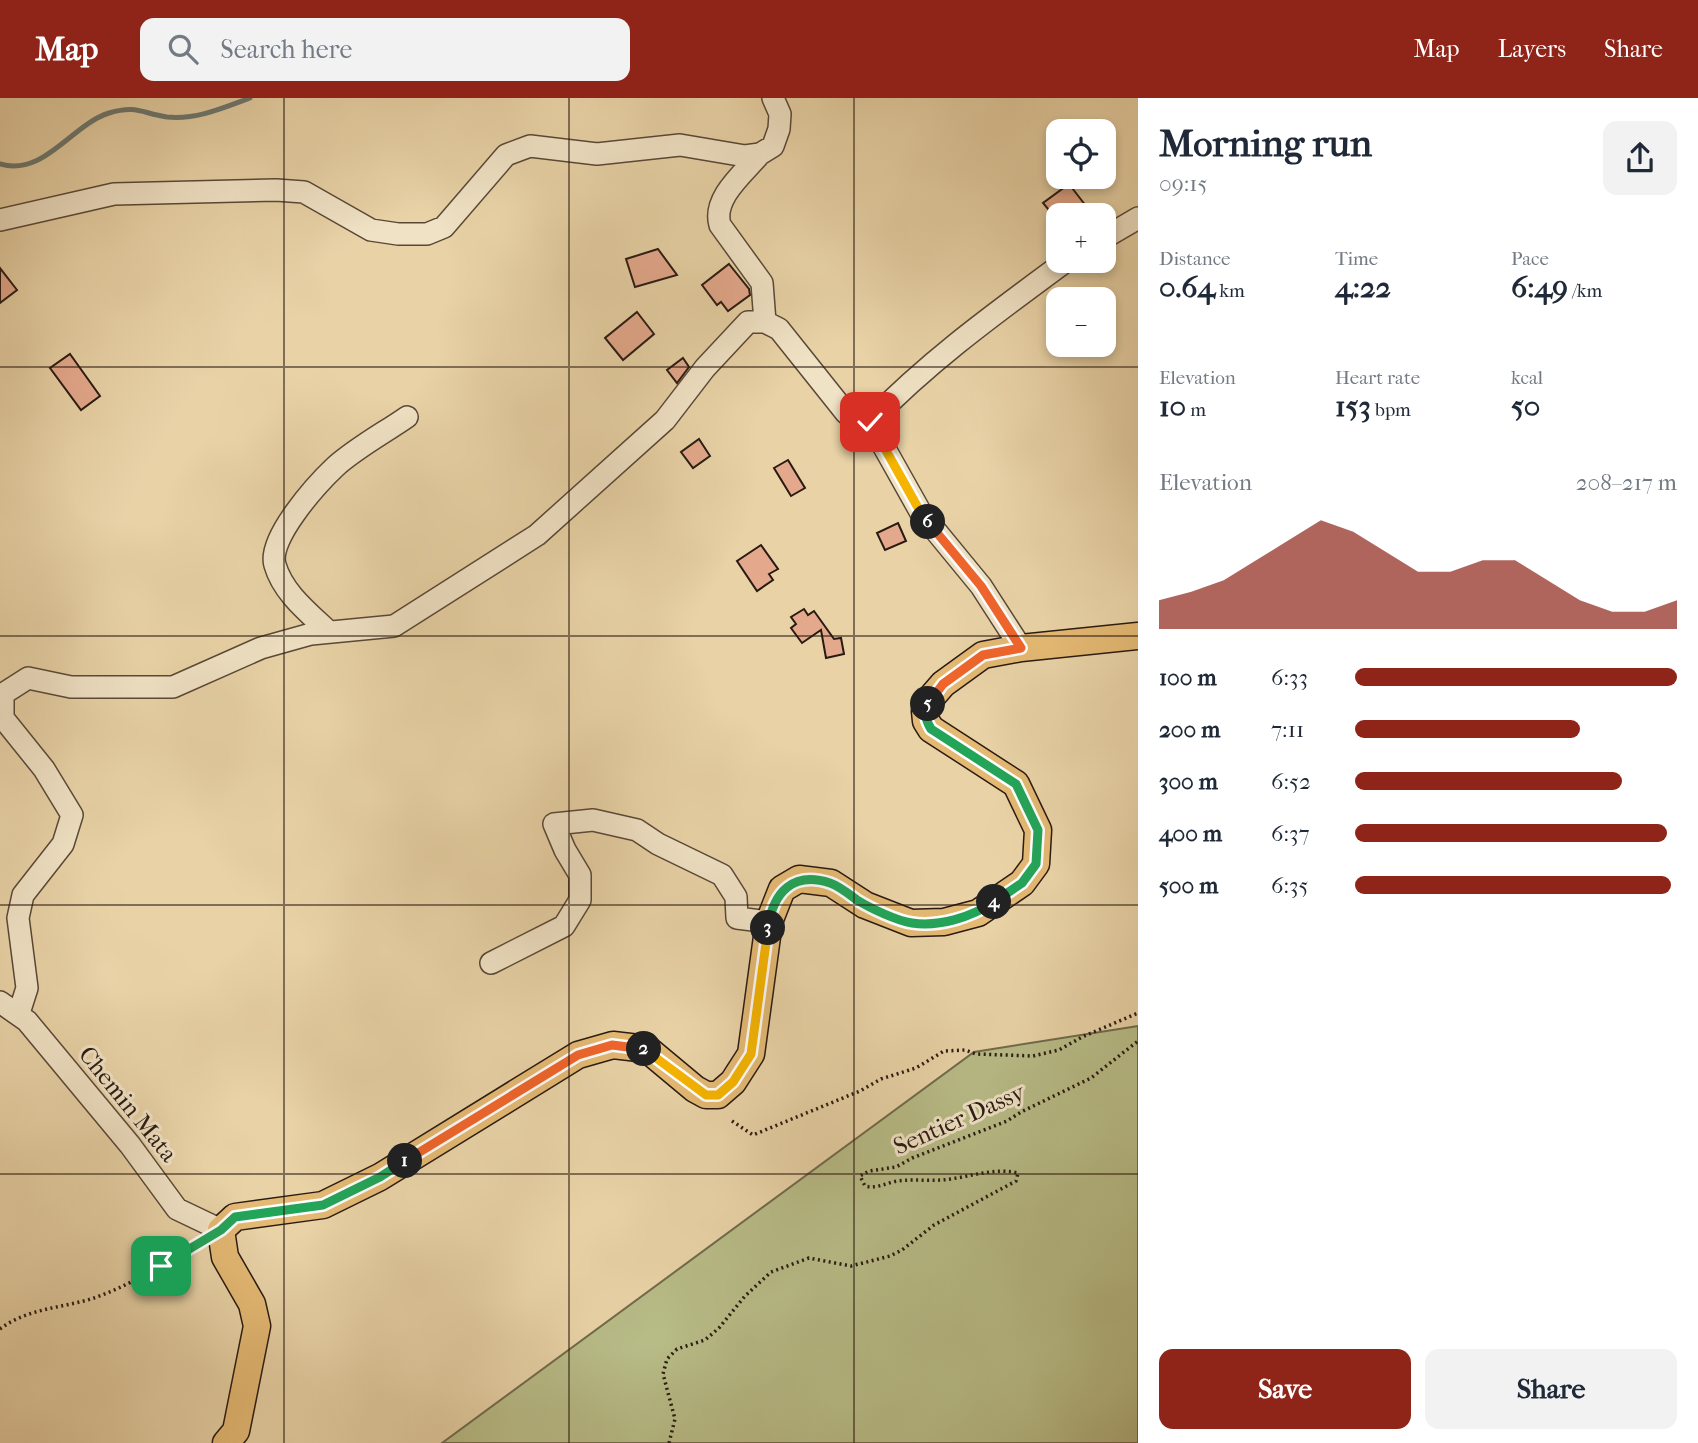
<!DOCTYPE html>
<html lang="en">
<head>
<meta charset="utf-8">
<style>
  :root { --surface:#fff; --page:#f2f2f3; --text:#1f2937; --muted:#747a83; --accent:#8f2418 }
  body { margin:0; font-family:"IM FELL French Canon",serif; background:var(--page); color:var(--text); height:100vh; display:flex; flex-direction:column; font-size:26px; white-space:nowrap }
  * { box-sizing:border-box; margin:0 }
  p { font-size:23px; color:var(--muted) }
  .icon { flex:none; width:38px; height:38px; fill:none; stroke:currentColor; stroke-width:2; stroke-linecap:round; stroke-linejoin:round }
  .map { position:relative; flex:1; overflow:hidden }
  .drawer { display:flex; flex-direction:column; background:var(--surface); width:560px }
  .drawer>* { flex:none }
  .controls { position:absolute; left:1046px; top:21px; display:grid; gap:14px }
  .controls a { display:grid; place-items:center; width:70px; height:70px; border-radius:14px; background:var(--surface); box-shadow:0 4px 10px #0003; font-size:35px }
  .pin { position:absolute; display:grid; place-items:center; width:60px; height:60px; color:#fff; margin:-30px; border-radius:14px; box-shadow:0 4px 10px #0006 }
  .km { position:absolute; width:35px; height:35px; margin:-18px; border-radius:50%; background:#222; color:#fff; font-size:19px; line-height:35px; text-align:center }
  .round { display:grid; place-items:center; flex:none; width:74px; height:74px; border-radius:14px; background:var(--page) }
  .summary { display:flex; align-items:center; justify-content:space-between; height:119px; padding:0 21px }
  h1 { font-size:38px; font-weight:700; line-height:52px }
  .metrics { display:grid; grid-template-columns:repeat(3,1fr); gap:10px; height:119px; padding:7px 21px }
  .metrics div { display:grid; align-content:center }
  .metrics b { font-size:30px; font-weight:700 }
  .metrics small { font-size:19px; font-weight:400 }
  .metrics p { font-size:19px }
  .chart { height:196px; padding:14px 21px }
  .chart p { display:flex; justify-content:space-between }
  .chart svg { width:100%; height:126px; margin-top:7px; fill:var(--accent); opacity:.7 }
  .action { display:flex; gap:14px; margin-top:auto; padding:14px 21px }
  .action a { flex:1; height:80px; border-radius:14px; background:var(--accent); color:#fff; font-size:28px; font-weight:700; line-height:80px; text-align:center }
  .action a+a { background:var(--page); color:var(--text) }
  ul { padding:0 21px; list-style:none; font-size:23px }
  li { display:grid; grid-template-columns:112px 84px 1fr; align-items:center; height:52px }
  li i { height:18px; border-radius:9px; background:var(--accent) }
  header { display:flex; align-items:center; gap:42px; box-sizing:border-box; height:98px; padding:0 35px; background:var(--accent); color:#fff }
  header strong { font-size:33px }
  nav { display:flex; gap:38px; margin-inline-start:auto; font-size:24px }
  .search { width:490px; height:63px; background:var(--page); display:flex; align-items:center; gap:18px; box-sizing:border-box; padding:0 24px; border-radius:14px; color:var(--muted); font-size:26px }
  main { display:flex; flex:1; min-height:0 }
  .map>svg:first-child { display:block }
  .green { fill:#b7bb86; stroke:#706a4c; stroke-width:2 }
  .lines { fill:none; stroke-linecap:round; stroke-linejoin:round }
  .stream { stroke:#6c7871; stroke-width:5 }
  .building { fill:#e4a98c; stroke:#291a12; stroke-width:2 }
  .minor-casing { stroke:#594837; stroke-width:24 }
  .major-casing { stroke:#291a12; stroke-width:29 }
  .path { stroke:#291a12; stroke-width:3.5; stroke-dasharray:2 3.5; stroke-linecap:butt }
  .minor { stroke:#f0e2c5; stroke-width:21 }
  .major { stroke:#e4b973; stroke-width:26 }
  .split-1-casing { stroke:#fff; stroke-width:14 }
  .split-2-casing { stroke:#fff; stroke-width:14 }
  .split-3-casing { stroke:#fff; stroke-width:14 }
  .split-4-casing { stroke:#fff; stroke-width:14 }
  .split-5-casing { stroke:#fff; stroke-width:14 }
  .split-6-casing { stroke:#fff; stroke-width:14 }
  .split-7-casing { stroke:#fff; stroke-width:14 }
  .split-1 { stroke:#22a559; stroke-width:9 }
  .split-2 { stroke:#f0652b; stroke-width:9 }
  .split-3 { stroke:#f5b400; stroke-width:9 }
  .split-4 { stroke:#22a559; stroke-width:9 }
  .split-5 { stroke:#22a559; stroke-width:9 }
  .split-6 { stroke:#f0652b; stroke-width:9 }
  .split-7 { stroke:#f5b400; stroke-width:9 }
  .grid { fill:none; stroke:#291a12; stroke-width:2; stroke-opacity:0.55 }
  .labels { text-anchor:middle; stroke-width:6; stroke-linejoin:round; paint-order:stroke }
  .street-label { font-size:24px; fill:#291a12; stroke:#f0e2c5 }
</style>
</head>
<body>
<header>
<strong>Map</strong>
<div class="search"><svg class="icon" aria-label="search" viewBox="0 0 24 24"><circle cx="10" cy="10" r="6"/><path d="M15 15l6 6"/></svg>Search here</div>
<nav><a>Map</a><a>Layers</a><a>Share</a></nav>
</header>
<main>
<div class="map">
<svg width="1138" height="1345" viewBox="0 0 1138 1345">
  <rect width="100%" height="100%" fill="#e8d2a6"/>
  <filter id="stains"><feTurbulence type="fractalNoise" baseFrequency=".00286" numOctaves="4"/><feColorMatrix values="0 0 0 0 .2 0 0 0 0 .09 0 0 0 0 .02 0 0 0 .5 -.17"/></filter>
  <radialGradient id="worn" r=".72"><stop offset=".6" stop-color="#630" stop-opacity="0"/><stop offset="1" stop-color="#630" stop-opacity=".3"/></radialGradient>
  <!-- green -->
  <path class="green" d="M1138 928V1345H442L974 954Z"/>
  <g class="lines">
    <!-- stream -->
    <path class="stream" d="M0 66C44 79 71 27 109 15 137 7 141 15 167 19 196 22 223 10 250 0"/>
  </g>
  <!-- building -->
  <path class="building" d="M1069 86 1086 108 1074 117H1053L1043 105Z
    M658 151 677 177 635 189 626 161Z
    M729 166 749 191 750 197 728 213 721 204 717 207 702 187Z
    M0 170 17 192 0 205Z
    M637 214 654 236 623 262 605 240Z
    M70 256 100 298 81 312 50 270Z
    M683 260 689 269 677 285 667 272Z
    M699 341 710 358 693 370 681 354Z
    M788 362 805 390 791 398 774 370Z
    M898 425 906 443 885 452 877 435Z
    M761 447 778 471 769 476 773 482 757 493 737 463Z
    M804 511 808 517 814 513 834 541 841 540 844 556 826 560 821 532 802 545 791 530 796 526 791 519Z"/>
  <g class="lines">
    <!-- minor casing -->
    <g class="minor-casing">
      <path id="minor" d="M760 56C744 75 712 100 720 127L762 185 765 224
        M0 122 114 96 276 92 304 94 371 132 398 136H427L444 129 506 57 530 48 597 56 680 47 745 58 760 56 773 48 779 31 780 16 773 0
        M1104 140 1138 120
        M870 324C930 262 997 214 1066 163
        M329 534C309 515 283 495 275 467 267 441 317 386 335 369 356 350 384 335 407 319
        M491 865 564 828 580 802V777L565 752 554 726 593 722 637 732 658 746 722 777 736 799 737 820 769 824
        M0 904 27 923 130 1047 177 1111 221 1132
        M19 915 27 890 18 820 23 797 63 746 72 717 44 671 3 620V596L28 580 71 589H173L261 550 311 536 394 528 537 437 665 322 705 270 748 224H765L779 231 846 315 870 324 921 415 981 488 1021 550"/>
    </g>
    <!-- major casing -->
    <g class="major-casing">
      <path id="major" d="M226 1345 236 1333 257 1228 252 1206 225 1159 221 1132 235 1119 323 1107 380 1079 578 957 613 947 647 951 695 991 706 997H718L733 984 751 956 769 824 782 791 799 781 831 785 865 807 911 825 944 824 978 815 1022 785 1036 766 1038 732 1016 686 931 631 926 623 925 613 930 601 943 586 983 557 1021 550 1138 538"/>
    </g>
    <!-- path -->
    <path class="path" d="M732 1023 753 1037 860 993 881 981 916 970 944 953 965 952 976 956 1033 958 1059 952 1082 939 1138 915
      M0 1231C26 1211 60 1210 91 1201 128 1189 167 1164 201 1144
      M669 1345 675 1321 663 1276 667 1261 677 1251 705 1242 719 1230 745 1198 771 1174 809 1160 851 1168 890 1158 902 1152 934 1127 1016 1083 1018 1075C993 1069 967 1080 942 1082 927 1083 912 1081 897 1083 886 1085 877 1091 865 1088L860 1078 869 1073 896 1069 912 1060 1007 1023 1021 1014 1091 980 1138 943"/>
    <!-- minor -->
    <use href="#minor" class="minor"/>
    <!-- major -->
    <use href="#major" class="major"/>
  </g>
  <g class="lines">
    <!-- split-1 casing -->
    <g class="split-1-casing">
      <path id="split-1" d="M161 1168 221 1132 235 1119 323 1107 380 1079 405 1063"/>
    </g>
    <!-- split-2 casing -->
    <g class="split-2-casing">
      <path id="split-2" d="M405 1063 578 957 612 947 644 951"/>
    </g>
    <!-- split-3 casing -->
    <g class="split-3-casing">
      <path id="split-3" d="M644 951 706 997H718L733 984 751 956 768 830"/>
    </g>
    <!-- split-4 casing -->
    <g class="split-4-casing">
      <path id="split-4" d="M768 830C773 794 793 773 830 785 839 788 849 796 857 802 870 810 897 823 912 825 940 829 971 819 994 804"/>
    </g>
    <!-- split-5 casing -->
    <g class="split-5-casing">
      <path id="split-5" d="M928 606C924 616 926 623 931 631L1016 686 1038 732 1036 766 1022 785 994 804"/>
    </g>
    <!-- split-6 casing -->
    <g class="split-6-casing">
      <path id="split-6" d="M928 606 943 586 983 557 1021 550 981 488 928 424"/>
    </g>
    <!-- split-7 casing -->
    <g class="split-7-casing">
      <path id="split-7" d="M870 324 921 415 928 424"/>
    </g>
    <!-- split-1 -->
    <use href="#split-1" class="split-1"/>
    <!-- split-2 -->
    <use href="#split-2" class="split-2"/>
    <!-- split-3 -->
    <use href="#split-3" class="split-3"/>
    <!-- split-4 -->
    <use href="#split-4" class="split-4"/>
    <!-- split-5 -->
    <use href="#split-5" class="split-5"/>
    <!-- split-6 -->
    <use href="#split-6" class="split-6"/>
    <!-- split-7 -->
    <use href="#split-7" class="split-7"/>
  </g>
  <!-- grid -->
  <path class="grid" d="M284 0V1345M569 0V1345M854 0V1345M0 269H1138M0 538H1138M0 807H1138M0 1076H1138"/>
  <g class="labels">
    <!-- street labels -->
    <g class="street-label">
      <text transform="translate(128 1006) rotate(51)" y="8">Chemin Mata</text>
      <text transform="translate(959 1021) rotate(-24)" y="8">Sentier Dassy</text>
    </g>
  </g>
  <rect width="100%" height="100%" filter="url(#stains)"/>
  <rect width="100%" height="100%" fill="url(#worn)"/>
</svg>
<div class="controls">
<a><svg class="icon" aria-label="locate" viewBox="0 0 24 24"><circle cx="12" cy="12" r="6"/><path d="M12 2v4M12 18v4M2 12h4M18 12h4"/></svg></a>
<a>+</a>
<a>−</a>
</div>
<div class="pin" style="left:161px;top:1168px;background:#1e9e55"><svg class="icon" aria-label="arrive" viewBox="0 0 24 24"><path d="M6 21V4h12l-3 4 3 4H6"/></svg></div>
<div class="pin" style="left:870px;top:324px;background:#d93025"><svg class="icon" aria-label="check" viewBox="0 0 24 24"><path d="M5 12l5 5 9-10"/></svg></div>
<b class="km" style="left:405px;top:1063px">1</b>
<b class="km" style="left:644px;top:951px">2</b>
<b class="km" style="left:768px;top:830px">3</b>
<b class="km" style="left:994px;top:804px">4</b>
<b class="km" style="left:928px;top:606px">5</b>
<b class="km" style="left:928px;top:424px">6</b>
</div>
<section class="drawer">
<div class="summary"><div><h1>Morning run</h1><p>09:15</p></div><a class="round"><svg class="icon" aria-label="share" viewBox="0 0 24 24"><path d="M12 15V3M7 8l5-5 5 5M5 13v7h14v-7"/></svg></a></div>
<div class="metrics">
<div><p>Distance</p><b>0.64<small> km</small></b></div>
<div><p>Time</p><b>4:22</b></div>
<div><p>Pace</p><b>6:49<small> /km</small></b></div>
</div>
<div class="metrics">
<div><p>Elevation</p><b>10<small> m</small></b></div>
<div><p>Heart rate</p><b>153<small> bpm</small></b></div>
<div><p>kcal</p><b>50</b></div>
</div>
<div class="chart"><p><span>Elevation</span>208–217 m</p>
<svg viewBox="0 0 160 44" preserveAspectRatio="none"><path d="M0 44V34L10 31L20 27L30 20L40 13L50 6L60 10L70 17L80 24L90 24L100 20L110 20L120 27L130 34L140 38L150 38L160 34V44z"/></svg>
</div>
<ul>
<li><b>100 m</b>6:33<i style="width:100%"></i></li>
<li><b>200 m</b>7:11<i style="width:70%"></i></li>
<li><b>300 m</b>6:52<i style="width:83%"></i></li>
<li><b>400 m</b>6:37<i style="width:97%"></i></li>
<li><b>500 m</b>6:35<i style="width:98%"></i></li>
</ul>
<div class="action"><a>Save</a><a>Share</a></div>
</section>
</main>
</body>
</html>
